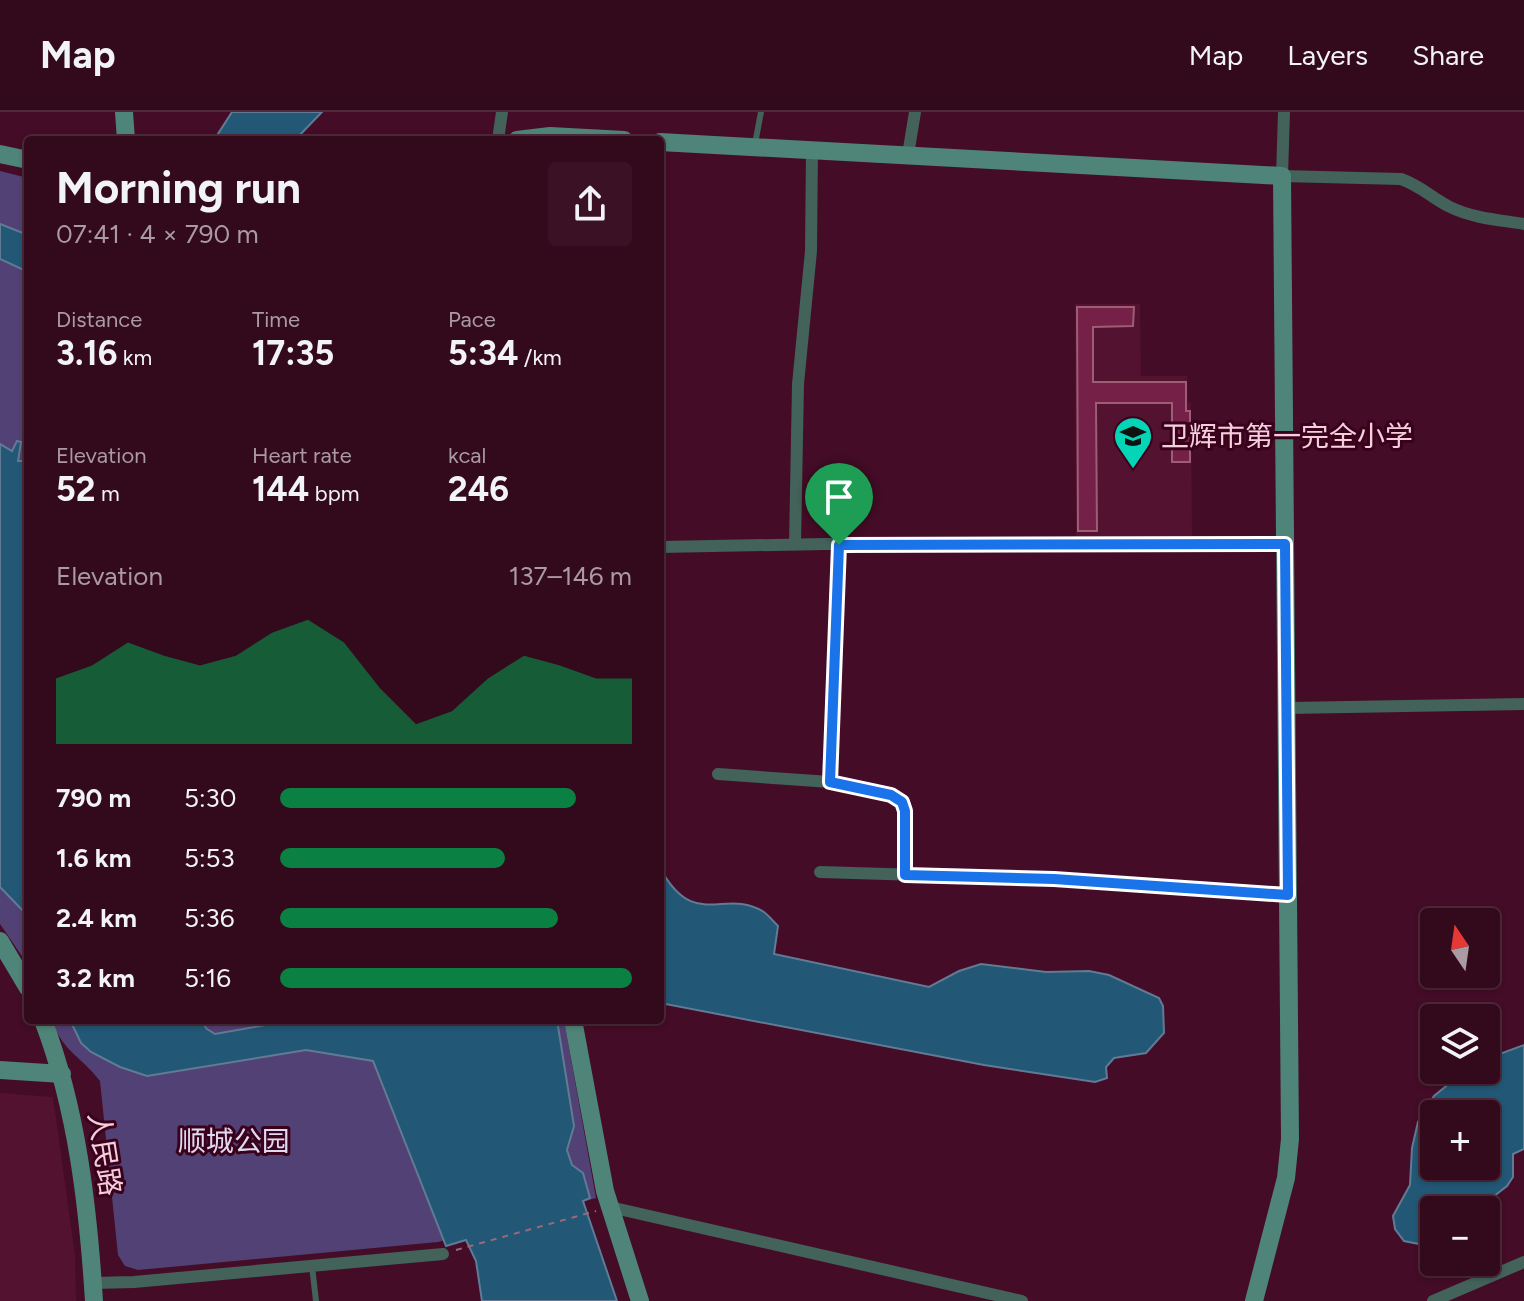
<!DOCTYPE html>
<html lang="en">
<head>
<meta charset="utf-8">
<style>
  :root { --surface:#33091c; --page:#3b1225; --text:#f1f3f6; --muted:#a99aa3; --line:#4e2a3b; --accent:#0b8043 }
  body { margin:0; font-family:Figtree,"Noto Sans SC",sans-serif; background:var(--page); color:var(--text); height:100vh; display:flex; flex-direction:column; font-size:30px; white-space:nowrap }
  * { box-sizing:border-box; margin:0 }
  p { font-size:26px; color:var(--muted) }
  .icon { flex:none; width:44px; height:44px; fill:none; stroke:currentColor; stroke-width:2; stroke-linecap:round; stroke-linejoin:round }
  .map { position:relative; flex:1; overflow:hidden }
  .panel { position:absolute; left:24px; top:24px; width:640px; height:888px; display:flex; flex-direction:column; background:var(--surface); border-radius:8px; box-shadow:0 2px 6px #0004,0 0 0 2px var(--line) }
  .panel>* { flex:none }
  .needle { width:52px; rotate:347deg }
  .buttons { position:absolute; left:1420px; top:796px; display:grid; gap:16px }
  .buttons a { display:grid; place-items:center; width:80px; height:80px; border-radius:8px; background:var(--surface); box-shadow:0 2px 6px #0004,0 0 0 2px var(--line); font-size:40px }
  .pin { position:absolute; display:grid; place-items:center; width:68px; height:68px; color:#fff; margin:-82px -34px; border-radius:50% 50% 50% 0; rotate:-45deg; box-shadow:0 0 8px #0007 }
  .pin .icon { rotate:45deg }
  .round { display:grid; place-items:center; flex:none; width:84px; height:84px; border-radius:8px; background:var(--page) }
  .summary { display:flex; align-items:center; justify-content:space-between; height:136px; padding:0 32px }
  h1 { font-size:44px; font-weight:700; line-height:60px }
  .figures { display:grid; grid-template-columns:repeat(3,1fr); gap:12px; height:136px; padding:8px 32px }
  .figures div { display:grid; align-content:center }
  .figures b { font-size:34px; font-weight:700 }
  .figures small { font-size:22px; font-weight:400 }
  .figures p { font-size:22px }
  .chart { height:224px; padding:16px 32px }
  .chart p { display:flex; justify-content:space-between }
  .chart svg { width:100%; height:144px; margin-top:8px; fill:var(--accent); opacity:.7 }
  ul { padding:0 32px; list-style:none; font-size:26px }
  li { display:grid; grid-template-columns:128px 96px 1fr; align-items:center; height:60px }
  li i { height:20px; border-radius:10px; background:var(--accent) }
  header { display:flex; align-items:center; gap:48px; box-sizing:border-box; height:112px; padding:0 40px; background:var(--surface); border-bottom:2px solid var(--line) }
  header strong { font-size:38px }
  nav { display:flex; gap:44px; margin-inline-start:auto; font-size:28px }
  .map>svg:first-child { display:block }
  .built { fill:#521230 }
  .green { fill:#524175 }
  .water { fill:#225775; stroke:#617b94; stroke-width:2; fill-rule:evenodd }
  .building { fill:#752046; stroke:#9d5d74; stroke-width:2 }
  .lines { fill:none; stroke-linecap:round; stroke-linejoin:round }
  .path { stroke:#996a7d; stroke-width:2; stroke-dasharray:6 6; stroke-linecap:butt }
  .lane { stroke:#42625a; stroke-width:6 }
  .street { stroke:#42625a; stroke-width:12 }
  .secondary { stroke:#4f8478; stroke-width:18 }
  .route-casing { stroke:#fff; stroke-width:16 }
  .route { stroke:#1a73e8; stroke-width:10 }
  .labels { text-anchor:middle; stroke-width:6; stroke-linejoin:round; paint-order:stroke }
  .poi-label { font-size:28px; fill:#f4cfdb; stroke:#39011c; text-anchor:start }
  .park-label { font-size:28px; fill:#dfdaf0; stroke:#39011c }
  .street-label { font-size:28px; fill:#f4cfdb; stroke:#39011c }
</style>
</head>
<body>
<header>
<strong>Map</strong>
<nav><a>Map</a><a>Layers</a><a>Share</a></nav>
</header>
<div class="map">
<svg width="1524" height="1189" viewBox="0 0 1524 1189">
  <rect width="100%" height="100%" fill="#440c26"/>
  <!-- built -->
  <path class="built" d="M1075 192H1140L1141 264H1187L1188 290 1191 291 1192 424 1076 425Z
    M0 981 53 985 75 1143 76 1189H0Z"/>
  <!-- green -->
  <path class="green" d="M0 59 28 66V853L0 812Z
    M51 908H564L596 1086 438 1130 138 1158 125 1154 118 1143 100 969C80 943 65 942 51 908Z"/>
  <!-- water -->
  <path class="water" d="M232 0H322L295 28H214Z
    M0 112 28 123V160L0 147Z
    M17 329 21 330 18 349H28V804L0 775V332L12 339Z
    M660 756C695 820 724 775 764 800 769 804 774 810 778 814L774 842 929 875 959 859 981 852 1046 860 1089 859 1109 863 1159 886 1163 894 1164 921 1146 941 1114 946 1106 955 1107 966 1095 970 984 953 660 891Z
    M70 908H200L207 917 215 922 294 908H557L574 1014 567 1038 572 1053 583 1061 590 1086 583 1089 617 1189H482L476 1149 466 1128 446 1134 373 949 306 938 147 964 120 955 91 940 81 931Z
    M1524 933V1037L1513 1042V1065L1507 1074 1476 1098H1434V1135L1404 1129 1395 1117 1393 1104 1410 1073 1412 1036 1418 1010 1434 984 1466 958H1486V947ZM1486 1002V1054H1434V1002Z"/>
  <!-- building -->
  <path class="building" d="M1077 195H1134L1133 214 1093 215V270H1186V299H1190V350H1172V291H1096L1097 419H1078Z"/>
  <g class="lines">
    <!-- path -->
    <path class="path" d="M456 1138 596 1099"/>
    <!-- lane -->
    <path class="lane" d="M755 32 761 0
      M312 1154 316 1189"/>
    <!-- street -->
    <path class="street" d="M1284 0 1282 64 1401 67C1421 74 1432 86 1450 95 1472 106 1500 108 1524 112
      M498 28 502 0
      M908 43 915 0
      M795 433 798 272 811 139 812 38
      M660 435 825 432H1285
      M1288 596 1524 592
      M718 662 830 670 839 433
      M830 670 891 683 902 690 905 699V763
      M820 760 1054 767 1288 783
      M610 1095 1022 1189
      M93 1171 134 1170 443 1142
      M1433 1189 1524 1150"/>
    <!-- secondary -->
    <path class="secondary" d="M124 0 126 28
      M517 28 550 24 624 28
      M660 30 1282 64 1290 1027 1286 1066 1254 1189
      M0 42 28 48
      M0 829 28 876
      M43 908C77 997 88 1094 94 1189
      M573 908 605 1079 640 1189
      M0 958 62 962"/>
  </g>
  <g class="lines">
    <!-- route casing -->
    <g class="route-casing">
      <path id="route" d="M1285 432 1288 783 1054 767 905 763V699L902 690 891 683 830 670 839 433Z"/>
    </g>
    <!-- route -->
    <use href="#route" class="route"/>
  </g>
  <!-- icons -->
  <defs>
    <g id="school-pin" transform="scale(2)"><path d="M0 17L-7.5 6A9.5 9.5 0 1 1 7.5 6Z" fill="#04d5b6" stroke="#39011c"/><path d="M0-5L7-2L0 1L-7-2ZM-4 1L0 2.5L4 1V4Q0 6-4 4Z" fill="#111"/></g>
  </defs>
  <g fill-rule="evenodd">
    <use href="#school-pin" x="1133" y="324"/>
  </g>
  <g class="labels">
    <!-- poi labels -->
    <g class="poi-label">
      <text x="1161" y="334">卫辉市第一完全小学</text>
    </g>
    <!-- park labels -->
    <g class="park-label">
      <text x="234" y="1039">顺城公园</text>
    </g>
    <!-- street labels -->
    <g class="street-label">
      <text transform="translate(105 1042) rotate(81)" y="10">人民路</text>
    </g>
  </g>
</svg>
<div class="buttons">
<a><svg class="needle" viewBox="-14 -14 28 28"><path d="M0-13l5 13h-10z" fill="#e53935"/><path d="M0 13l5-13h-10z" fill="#a99aa3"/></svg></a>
<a><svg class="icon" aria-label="layers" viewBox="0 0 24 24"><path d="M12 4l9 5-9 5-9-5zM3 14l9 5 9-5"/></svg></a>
<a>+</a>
<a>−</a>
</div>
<div class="pin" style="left:839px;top:433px;background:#1e9e55"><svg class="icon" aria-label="arrive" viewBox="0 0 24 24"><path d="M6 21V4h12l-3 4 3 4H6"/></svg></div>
<section class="panel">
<div class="summary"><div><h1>Morning run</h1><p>07:41 · 4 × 790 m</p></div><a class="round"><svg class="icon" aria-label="share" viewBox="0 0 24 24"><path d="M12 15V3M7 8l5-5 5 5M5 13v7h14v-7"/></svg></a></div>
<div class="figures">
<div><p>Distance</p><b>3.16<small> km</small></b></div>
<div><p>Time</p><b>17:35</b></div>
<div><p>Pace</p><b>5:34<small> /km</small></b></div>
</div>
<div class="figures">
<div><p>Elevation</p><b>52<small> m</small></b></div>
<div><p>Heart rate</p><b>144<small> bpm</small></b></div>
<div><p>kcal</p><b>246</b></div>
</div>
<div class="chart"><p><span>Elevation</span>137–146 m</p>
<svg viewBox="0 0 160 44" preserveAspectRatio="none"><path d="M0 44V24L10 20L20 13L30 17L40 20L50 17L60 10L70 6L80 13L90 27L100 38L110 34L120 24L130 17L140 20L150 24L160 24V44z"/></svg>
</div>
<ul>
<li><b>790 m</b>5:30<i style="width:84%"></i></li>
<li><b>1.6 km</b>5:53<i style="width:64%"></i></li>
<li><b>2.4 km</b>5:36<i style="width:79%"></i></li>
<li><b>3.2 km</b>5:16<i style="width:100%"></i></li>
</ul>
</section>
</div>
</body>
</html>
